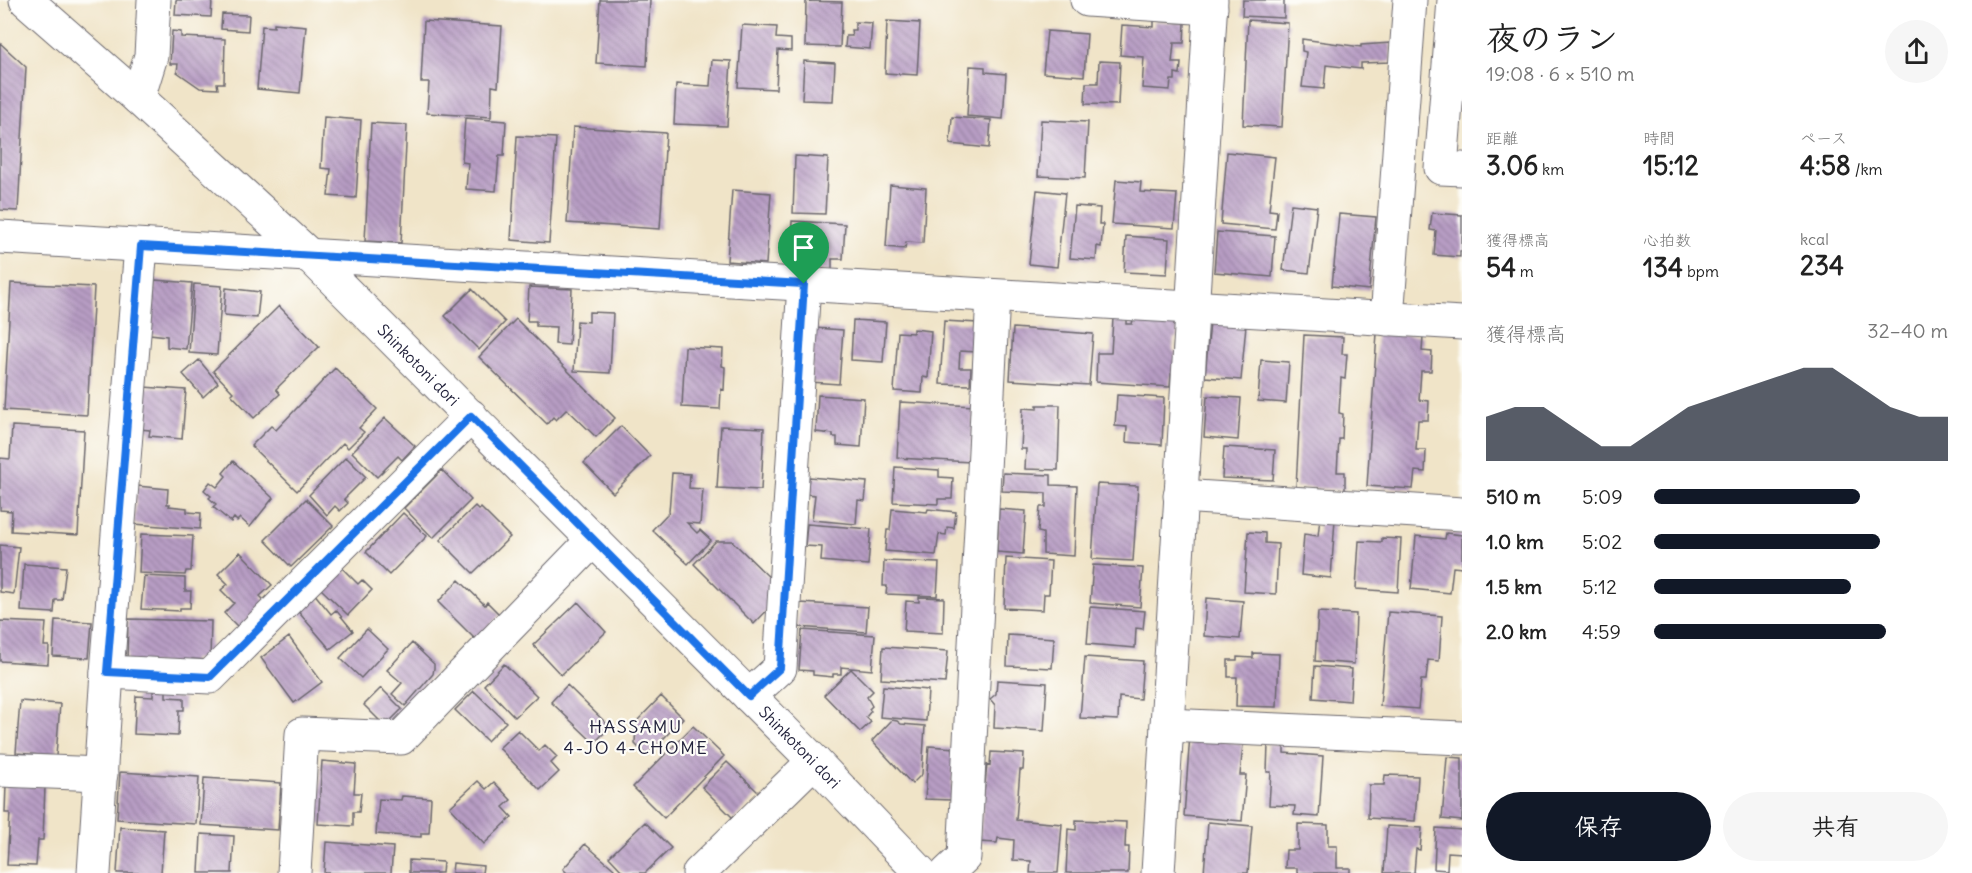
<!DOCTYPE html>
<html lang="ja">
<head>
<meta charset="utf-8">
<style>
  :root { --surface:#fff; --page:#f6f6f6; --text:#222; --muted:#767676; --accent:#111827 }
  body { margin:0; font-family:Delius,"Klee One",sans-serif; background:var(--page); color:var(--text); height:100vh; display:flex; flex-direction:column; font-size:22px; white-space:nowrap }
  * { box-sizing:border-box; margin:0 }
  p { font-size:20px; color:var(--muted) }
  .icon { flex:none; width:33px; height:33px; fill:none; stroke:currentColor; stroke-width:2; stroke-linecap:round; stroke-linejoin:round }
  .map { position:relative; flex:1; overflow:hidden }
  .details { display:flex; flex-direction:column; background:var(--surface); width:510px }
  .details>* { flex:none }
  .pin { position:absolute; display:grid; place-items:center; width:51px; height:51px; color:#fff; margin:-62px -26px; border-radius:50% 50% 50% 0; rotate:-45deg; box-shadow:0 0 6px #0007 }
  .pin .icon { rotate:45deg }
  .round { display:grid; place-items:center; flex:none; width:63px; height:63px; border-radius:32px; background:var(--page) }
  .headline { display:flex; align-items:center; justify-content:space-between; height:102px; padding:0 24px }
  h1 { font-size:33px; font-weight:700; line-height:45px }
  .metrics { display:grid; grid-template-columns:repeat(3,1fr); gap:9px; height:102px; padding:6px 24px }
  .metrics div { display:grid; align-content:center }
  .metrics b { font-size:26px; font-weight:700 }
  .metrics small { font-size:16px; font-weight:400 }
  .metrics p { font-size:16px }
  .chart { height:168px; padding:12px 24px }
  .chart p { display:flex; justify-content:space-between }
  .chart svg { width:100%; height:108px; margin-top:6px; fill:var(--accent); opacity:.7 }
  .primary-button { display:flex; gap:12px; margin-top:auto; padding:12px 24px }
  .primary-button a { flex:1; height:69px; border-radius:36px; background:var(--accent); color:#fff; font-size:24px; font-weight:700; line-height:69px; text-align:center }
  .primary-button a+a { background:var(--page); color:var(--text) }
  ul { padding:0 24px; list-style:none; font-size:20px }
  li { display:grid; grid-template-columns:96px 72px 1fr; align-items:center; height:45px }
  li i { height:15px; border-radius:8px; background:var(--accent) }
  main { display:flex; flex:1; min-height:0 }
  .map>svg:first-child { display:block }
  .building { fill:url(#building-back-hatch) }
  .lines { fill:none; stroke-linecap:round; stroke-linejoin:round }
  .minor-casing { stroke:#6a666c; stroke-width:35 }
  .minor { stroke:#fff; stroke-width:33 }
  .route-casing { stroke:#fff; stroke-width:12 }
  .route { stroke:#1a73e8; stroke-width:8 }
  .labels { text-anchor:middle; stroke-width:4.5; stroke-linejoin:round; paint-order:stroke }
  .street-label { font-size:16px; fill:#22223b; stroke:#fdfcf7 }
  .neighbourhood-label { font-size:18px; letter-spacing:1.5px; fill:#22223b; stroke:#fdfcf7 }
</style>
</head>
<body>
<main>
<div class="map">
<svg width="1462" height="873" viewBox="0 0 1462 873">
  <defs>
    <pattern id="building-back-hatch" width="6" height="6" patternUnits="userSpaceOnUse" patternTransform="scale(1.5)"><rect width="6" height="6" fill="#b89dc4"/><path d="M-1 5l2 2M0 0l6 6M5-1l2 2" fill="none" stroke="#9580a0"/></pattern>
  </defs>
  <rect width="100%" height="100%" fill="#fdfcf7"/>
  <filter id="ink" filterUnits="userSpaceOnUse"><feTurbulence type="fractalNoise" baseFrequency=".0167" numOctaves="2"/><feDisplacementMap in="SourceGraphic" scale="12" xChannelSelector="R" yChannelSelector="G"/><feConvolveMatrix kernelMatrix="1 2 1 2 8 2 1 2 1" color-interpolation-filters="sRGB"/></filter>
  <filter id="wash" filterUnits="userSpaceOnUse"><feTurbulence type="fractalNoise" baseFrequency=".008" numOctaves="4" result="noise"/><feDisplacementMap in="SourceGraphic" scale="24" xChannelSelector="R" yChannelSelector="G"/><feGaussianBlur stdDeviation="1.35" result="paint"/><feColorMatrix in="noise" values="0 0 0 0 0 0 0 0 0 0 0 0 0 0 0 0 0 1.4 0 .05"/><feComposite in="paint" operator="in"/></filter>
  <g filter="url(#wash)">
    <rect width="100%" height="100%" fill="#f0e4c8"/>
    <g id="blocks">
      <!-- building -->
      <path class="building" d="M176 0H212L211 17 175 15Z
        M600 0H650L647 66 596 63Z
        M1243 0H1284V18L1242 16Z
        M806 1 842 2 840 47 805 46Z
        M222 14 249 15 248 31 221 29Z
        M1248 20 1288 23 1282 127 1243 125Z
        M424 21 502 26 498 87 492 86 491 117 427 113 429 82H421Z
        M887 21 920 23 917 75 885 73Z
        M1154 21 1185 23 1184 43H1174L1172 63H1181L1180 74 1175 73V80H1171L1170 90 1142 88 1144 57 1120 55 1122 25 1154 27Z
        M855 22 872 23 870 49 845 47 846 36H852L851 30H855Z
        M274 23 306 26 300 93 257 89 262 26 274 27Z
        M742 25 777 27 776 38 791 39V51L778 50 776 89 738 87Z
        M172 31 181 32V37L225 39 224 83H217L218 89 200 88 177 72 178 64H170Z
        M1047 31 1087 34 1084 76 1043 73Z
        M1302 39 1361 47V45L1391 43V62L1361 63V69L1326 65 1324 89 1302 87 1306 52 1302 51Z
        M0 43 26 67 18 211 0 210Z
        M712 60 731 61 727 126 674 124 676 84 710 86Z
        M804 61 835 63 833 101 802 100Z
        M1099 61 1120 62 1118 105 1085 104 1086 83H1098Z
        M970 66 985 67V72L1006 74 1003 119 967 116Z
        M324 117 361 120 356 198 328 196 331 169 321 168Z
        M952 117 991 120 989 148 950 144Z
        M465 118 506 121 504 156H499L496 191 466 189 468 163 462 162Z
        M1041 120 1088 122 1085 178 1038 176Z
        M371 123 407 125 401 243 365 241Z
        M573 127 666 133 660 229 567 223Z
        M517 136 556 138 549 243 511 240Z
        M1227 152 1275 157 1269 210 1277 211 1275 229 1221 224Z
        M795 156 828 158 825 214 793 213Z
        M1116 180 1141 182 1140 192 1177 194 1174 228 1112 224Z
        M890 185 926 188 923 243 906 242 905 249 886 247Z
        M732 190 771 193 766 264 727 261Z
        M1037 190 1065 193 1057 267 1029 264Z
        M1291 204 1317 207 1309 273 1283 270Z
        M1075 206 1100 208 1099 224H1103L1101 247 1097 246 1096 260 1070 258Z
        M1432 213 1462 215V251H1460V257L1434 255 1436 231 1430 230Z
        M1339 214 1376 217 1369 290 1332 286Z
        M792 221 845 224 843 259H832V271H790Z
        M1217 232 1275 236 1272 277 1214 272Z
        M1126 236 1169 239 1167 274 1124 272Z
        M155 280 192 283 186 349 167 347V336L150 334Z
        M11 283 94 287 87 415 4 410Z
        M194 284 222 286 217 355 189 353Z
        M529 287 572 289 569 345 555 344 556 327 536 326V321H527Z
        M226 288 260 292 257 318 224 315Z
        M472 289 505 322 479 350 445 316Z
        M279 306 319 347 276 389 280 394 254 418 231 394 233 392 213 371Z
        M589 312 613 313 610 373 574 371 577 321 589 322Z
        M1175 313 1174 326H1178L1177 338H1174L1173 351H1176L1174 375 1171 374 1170 387 1096 382 1097 353H1111L1113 318 1126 319V324H1132L1133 320Z
        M516 319 615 418 596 437 567 409 556 420 553 417 547 424 479 357Z
        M853 320 886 322 883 362 851 360Z
        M944 321 978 323 977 352 960 351 959 368H971L970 385 940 384Z
        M1210 322 1246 325 1241 380 1205 377Z
        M814 328 843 330 839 384 810 382Z
        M1013 328 1093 334 1089 385 1010 380Z
        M913 329 931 331 928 378 923 377 922 393 894 391 898 332 913 333Z
        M1377 333 1423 336 1422 351 1432 352 1431 371H1421L1419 400 1429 401 1428 420H1418L1416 450H1426L1425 472 1415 471 1413 489 1367 486Z
        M1304 335 1343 337 1342 354H1347L1345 379 1341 378 1339 413 1343 414 1342 439H1339L1337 472H1345V490L1296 487Z
        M685 347 723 349 722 366 725 367 724 390 721 389 720 409 682 407Z
        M199 360 218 383 203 397 183 374Z
        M1261 360 1289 362 1286 403 1258 401Z
        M335 368 377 409 359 428 364 432 348 448 343 443 297 491 251 446 271 426 276 430Z
        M143 387 186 390 182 439 149 436 150 430 139 429Z
        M818 395 864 398 861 447 837 445V437H833V434L816 432Z
        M1117 395 1164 398 1162 445 1126 442 1127 427 1115 426Z
        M1207 396 1241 398 1238 440 1204 437Z
        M900 402 974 406 971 462 897 458Z
        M1037 405H1060L1058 470 1025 469 1026 449H1021L1023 408 1037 409Z
        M385 418 415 446 402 460 398 456 377 477 352 452Z
        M12 426 84 430 78 535 11 531 12 511 0 510V458L10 459Z
        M621 426 650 456 613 493 584 463Z
        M721 426 764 428 761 490 717 488Z
        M1224 447 1275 450 1273 480 1222 478Z
        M346 457 366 477 344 499 348 503 340 511 335 506 327 515 309 495Z
        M233 461 273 498 250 527 240 518 237 521 234 518 231 522 213 507 216 504 209 498 211 496 204 490 210 482 217 487 226 476 223 473Z
        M895 467 939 470V477L953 478 952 499H938V504L893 502Z
        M442 470 471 500 433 538 404 508Z
        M672 473 690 474 689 488 703 489 700 524 687 523 697 533 700 530 711 540 688 564 652 530 669 512Z
        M1003 473 1051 475V485L1077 486 1074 556 1043 554V533L1038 532 1040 507H1046V493L1002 491Z
        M809 477 867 482 865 501 858 500 856 524 812 520 815 495 807 494Z
        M1097 484 1138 486 1133 561 1092 559Z
        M137 486 168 489 167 504H170L169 506 187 508V512L201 513 200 529 134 524Z
        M306 499 333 526 291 567 265 540Z
        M475 506 479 510 481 508 510 537 473 573 440 540Z
        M892 509 927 512 928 509 956 512 954 528 947 527 946 535 939 534 936 555 885 551 887 530H890Z
        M999 509 1026 511 1023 554 997 552Z
        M403 513 427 536 389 575 366 552Z
        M1320 518 1335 519 1331 578 1301 575 1304 534 1318 536Z
        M807 524 871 529 868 565 821 561 822 547 805 546Z
        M1248 532 1265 533V543L1278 544 1276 594 1244 592Z
        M1446 533 1462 535V568L1453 567 1450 593 1411 589 1416 536 1445 539Z
        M141 534 193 536 191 571H186L185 575 139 573Z
        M1382 538 1401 539 1398 592 1356 589 1359 541 1382 542Z
        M716 541H732L777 585V600L754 624 694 564Z
        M0 545 19 547 14 594 0 592Z
        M240 552 272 585 260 596 266 602 240 629 224 613 234 603 221 590 228 584 218 574Z
        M1006 558 1051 561 1049 594H1044L1043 610 1004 608Z
        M884 561 939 563 937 596 886 594 887 586H883Z
        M24 564 66 567 62 600H55L54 613 21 611Z
        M1093 565 1143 568 1140 607 1090 603Z
        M341 567 358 584 362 580 372 590 348 615 320 588Z
        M144 576 185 578V591H191L190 608H180V611L141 609Z
        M459 580 485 605 487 602 500 615 476 640 438 602Z
        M313 592 331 614 336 610 353 631 330 649 295 608Z
        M919 597 944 598 943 633 904 631 906 601 919 602Z
        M1206 598 1243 601 1240 639 1204 636Z
        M578 602 606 632 561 675 533 645Z
        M800 603 868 607 866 632 798 627Z
        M1090 607 1145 611 1143 629 1136 628 1135 648 1087 644Z
        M1318 612 1356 614 1354 664 1315 661Z
        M1388 612 1442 616 1439 661 1428 660 1426 680H1421L1418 709 1380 706Z
        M128 619 211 621 210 660 192 659V665L127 663Z
        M55 620 92 622 89 658 53 656Z
        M0 621 46 623 44 646H49L48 664 0 661Z
        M367 629 388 649 361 678 340 658Z
        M802 630 875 635 872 670 841 667V674H833V677L813 675V671L799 670Z
        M1008 635 1054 638 1052 668 1007 666Z
        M289 637 322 682 294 703 261 658Z
        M412 643 434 664V668L433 674 405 706 392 694 402 683 387 670Z
        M883 647 948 651 945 683 881 679Z
        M1253 653 1279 654 1277 707 1236 706 1237 677H1228V660H1237V657L1253 658Z
        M1085 657 1143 661 1140 699 1119 697 1118 720 1080 718Z
        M504 664 537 696 515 717 484 685Z
        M1315 666 1352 669 1350 701 1313 698Z
        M851 669 873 691 867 697 872 706 869 709 871 711 866 717 871 722 860 732 824 695Z
        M997 680 1047 683 1044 731 994 728 995 705 990 699 996 694Z
        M567 685 610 727 594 743 551 702Z
        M883 686 928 690 926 721 880 717Z
        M381 688 402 709 385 726 364 705Z
        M153 689 166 690V697L184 698V710H179L178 736 134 734 136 696 153 697Z
        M474 691 506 722 487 741 455 710Z
        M661 696 683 718 647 756 635 744 636 722Z
        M20 701 60 704 56 756 16 753Z
        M892 720 897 721 901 724 925 726 922 774 912 784 872 741Z
        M693 726 724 756 664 818 633 787Z
        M518 730 539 751 545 745 557 757 551 763 559 772 540 790 499 748Z
        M1190 735 1243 744 1240 775H1246L1242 821 1184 816Z
        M1268 744 1284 745V753L1323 756 1319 817 1294 815 1295 806 1269 805 1271 772H1267Z
        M929 746 955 748 951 800 925 799Z
        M991 752 1024 754 1023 770H1020L1016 820 1062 824 1058 873H1030L1031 861 1013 860 1014 840 998 838 997 843 979 842 987 764 990 765Z
        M1447 757 1462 758V821L1442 819Z
        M322 761 356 764 354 793H361L359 812H353V826L318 824Z
        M727 762 759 793 734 819 702 787Z
        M120 772 199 777 196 824 117 819Z
        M1385 775 1418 776 1415 821 1368 818 1369 785H1384Z
        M204 778 281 783 278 830 201 825Z
        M478 781 486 789 494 782 511 800 503 807 512 817 484 844 450 807Z
        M6 784 45 786 43 840H38L36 866 7 865 10 813H5Z
        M402 796 431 798 429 833H421V837L376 834 379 799 401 800Z
        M1076 820 1126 822 1125 847H1129L1128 873H1066L1068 829 1076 830Z
        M645 822 671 848 645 873H624L609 857Z
        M1208 822 1252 826 1248 873H1204Z
        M1298 824 1328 825V846H1337V868H1350V873H1297V868H1285L1286 850H1298Z
        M1387 826 1422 828 1420 850 1416 849 1414 873H1384Z
        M120 827 164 830 161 873H117Z
        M1436 828 1462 830V853L1448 852 1447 870 1434 869Z
        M201 834 234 836 232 873H199Z
        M326 842 393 847 391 873H324Z
        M585 844 614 869 611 873H567L563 869Z
        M409 860 443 862 442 873H409Z
        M453 863 483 866 482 873H452Z"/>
    </g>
  </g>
  <g filter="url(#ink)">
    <use href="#blocks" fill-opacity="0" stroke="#6a666c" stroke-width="1.5"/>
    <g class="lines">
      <!-- minor casing -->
      <g class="minor-casing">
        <g id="minor">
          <path id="s1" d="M26 0 138 98 310 256 814 761 921 873"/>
          <path d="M1087 0 1211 8"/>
          <path d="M1454 0 1441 168 1462 169"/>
          <path d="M138 98 151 56 154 0"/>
          <path d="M0 237 1462 323"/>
          <path d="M1387 319 1410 0"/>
          <path d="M1180 496 1462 514"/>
          <path d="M107 672 210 677 471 416"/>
          <path d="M749 696 780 668 804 284"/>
          <path d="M1167 725 1462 738"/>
          <path d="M0 770 101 774"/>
          <path d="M94 873 107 672 141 246"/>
          <path d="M294 873 302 734 401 738 594 539"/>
          <path d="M699 873 814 761"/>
          <path d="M947 873 964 857 993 296"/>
          <path d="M1158 873 1211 0"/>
        </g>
      </g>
      <!-- minor -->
      <use href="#minor" class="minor"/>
    </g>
  </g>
  <g class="lines" filter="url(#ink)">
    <!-- route casing -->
    <g class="route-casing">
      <path id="route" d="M141 246 804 284 780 668 749 696 471 416 210 677 107 672Z"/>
    </g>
    <!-- route -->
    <use href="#route" class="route"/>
  </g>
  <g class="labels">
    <!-- street labels -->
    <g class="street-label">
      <text dy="6" stroke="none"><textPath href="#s1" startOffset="536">Shinkotoni dori</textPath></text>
      <text dy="6" stroke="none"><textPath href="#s1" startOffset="1076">Shinkotoni dori</textPath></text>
    </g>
    <!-- neighbourhood labels -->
    <g class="neighbourhood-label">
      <text x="636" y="733">HASSAMU<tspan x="636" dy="21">4-JO 4-CHOME</tspan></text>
    </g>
  </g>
</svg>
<div class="pin" style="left:804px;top:284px;background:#1e9e55"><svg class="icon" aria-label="arrive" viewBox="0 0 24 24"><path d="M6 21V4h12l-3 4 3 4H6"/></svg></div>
</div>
<section class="details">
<div class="headline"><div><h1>夜のラン</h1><p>19:08 · 6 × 510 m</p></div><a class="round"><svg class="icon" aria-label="share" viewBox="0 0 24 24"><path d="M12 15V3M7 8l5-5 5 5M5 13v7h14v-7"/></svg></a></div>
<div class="metrics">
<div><p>距離</p><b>3.06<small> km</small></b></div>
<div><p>時間</p><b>15:12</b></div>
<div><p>ペース</p><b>4:58<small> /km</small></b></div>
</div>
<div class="metrics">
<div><p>獲得標高</p><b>54<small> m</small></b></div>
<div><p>心拍数</p><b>134<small> bpm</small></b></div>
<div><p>kcal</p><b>234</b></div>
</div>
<div class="chart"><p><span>獲得標高</span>32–40 m</p>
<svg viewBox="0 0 160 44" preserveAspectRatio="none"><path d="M0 44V26L10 22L20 22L30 30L40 38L50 38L60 30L70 22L80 18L90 14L100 10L110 6L120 6L130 14L140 22L150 26L160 26V44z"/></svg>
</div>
<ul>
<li><b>510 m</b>5:09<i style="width:70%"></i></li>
<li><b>1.0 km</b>5:02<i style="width:77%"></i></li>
<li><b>1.5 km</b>5:12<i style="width:67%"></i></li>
<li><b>2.0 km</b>4:59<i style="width:79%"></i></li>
</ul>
<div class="primary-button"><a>保存</a><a>共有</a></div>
</section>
</main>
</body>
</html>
